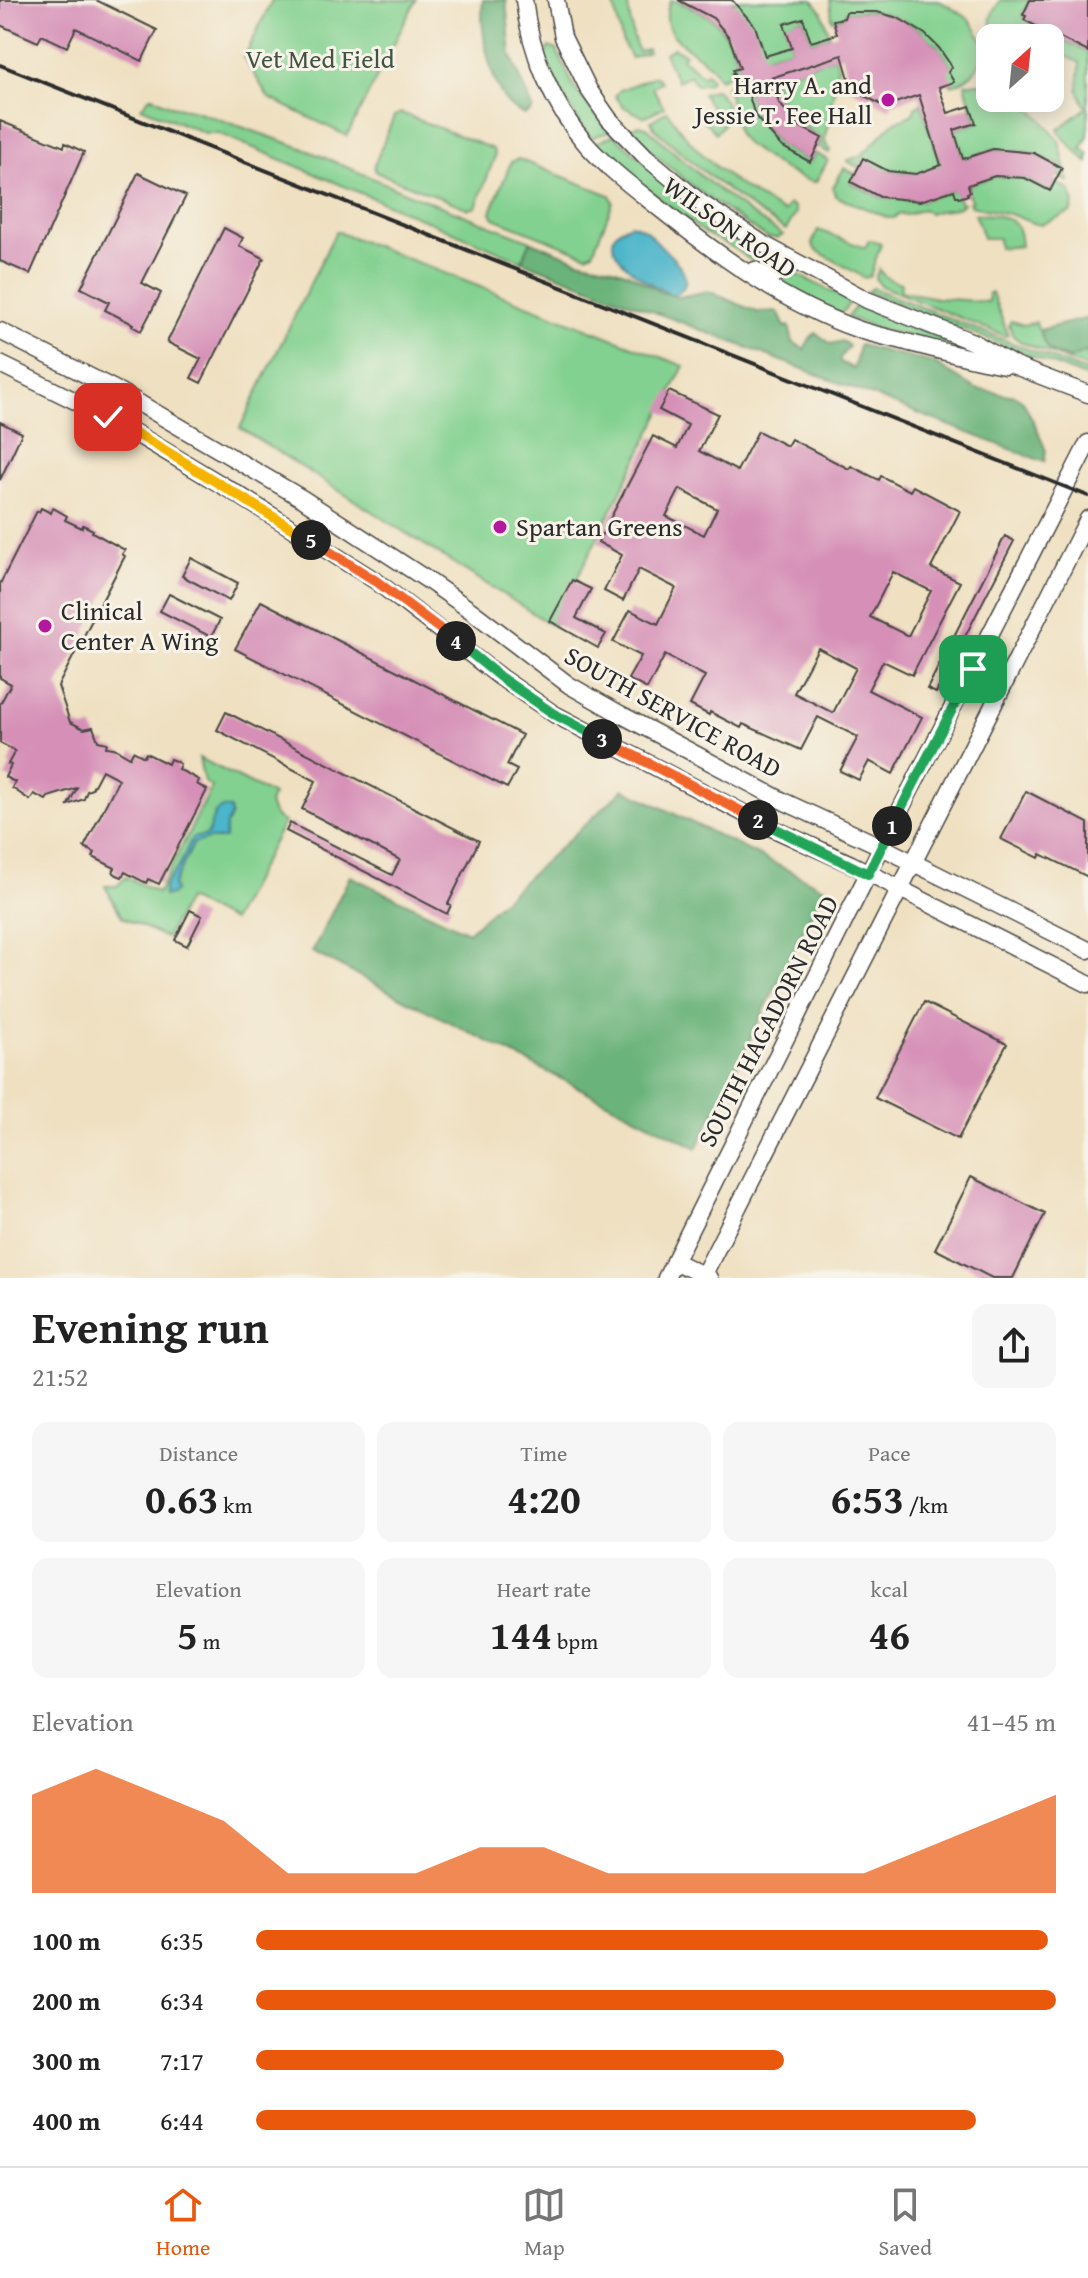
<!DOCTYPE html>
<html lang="en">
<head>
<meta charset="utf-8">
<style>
  :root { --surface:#fff; --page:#f6f6f6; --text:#222; --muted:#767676; --line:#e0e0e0; --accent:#ea580c }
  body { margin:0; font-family:"Gentium Book Plus",serif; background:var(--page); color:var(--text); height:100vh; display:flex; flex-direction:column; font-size:30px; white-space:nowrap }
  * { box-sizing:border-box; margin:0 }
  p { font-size:26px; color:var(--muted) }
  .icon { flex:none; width:44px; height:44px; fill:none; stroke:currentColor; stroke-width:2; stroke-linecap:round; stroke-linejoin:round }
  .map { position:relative; height:1278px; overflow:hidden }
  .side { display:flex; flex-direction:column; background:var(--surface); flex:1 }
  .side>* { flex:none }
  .needle { width:52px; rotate:27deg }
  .buttons { position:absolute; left:976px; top:24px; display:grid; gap:16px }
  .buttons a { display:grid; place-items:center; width:88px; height:88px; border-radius:16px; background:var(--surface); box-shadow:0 4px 20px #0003; font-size:40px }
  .pin { position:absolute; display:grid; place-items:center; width:68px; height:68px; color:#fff; margin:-34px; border-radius:16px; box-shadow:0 4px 12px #0006 }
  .km { position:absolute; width:40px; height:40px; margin:-20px; border-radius:50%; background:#222; color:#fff; font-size:22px; line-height:40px; text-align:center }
  .round { display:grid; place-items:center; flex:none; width:84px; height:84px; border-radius:16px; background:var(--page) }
  .headline { display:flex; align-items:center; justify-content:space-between; height:136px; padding:0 32px }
  h1 { font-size:44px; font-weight:700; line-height:60px }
  .figures { display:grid; grid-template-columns:repeat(3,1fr); gap:12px; height:136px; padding:8px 32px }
  .figures div { display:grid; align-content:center; border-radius:16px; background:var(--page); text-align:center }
  .figures b { font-size:40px; font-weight:700 }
  .figures small { font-size:22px; font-weight:400 }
  .figures p { font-size:22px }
  .chart { height:224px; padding:16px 32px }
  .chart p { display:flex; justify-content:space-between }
  .chart svg { width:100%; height:144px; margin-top:8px; fill:var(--accent); opacity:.7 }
  ul { padding:0 32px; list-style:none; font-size:26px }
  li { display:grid; grid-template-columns:128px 96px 1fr; align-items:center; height:60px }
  li i { height:20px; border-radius:10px; background:var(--accent) }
  .dock { display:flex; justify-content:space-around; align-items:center; height:112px; border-top:2px solid var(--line); background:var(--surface); font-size:22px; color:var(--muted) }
  .dock a { display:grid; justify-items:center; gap:4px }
  .dock .selected { color:var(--accent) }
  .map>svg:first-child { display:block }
  .green { fill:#83d190; stroke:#577e5e; stroke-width:2 }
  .forest { fill:#6ab37a; stroke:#4a6f52; stroke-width:2 }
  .water { fill:#4cb5ca; stroke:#3c707a; stroke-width:2 }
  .building { fill:#d690b7; fill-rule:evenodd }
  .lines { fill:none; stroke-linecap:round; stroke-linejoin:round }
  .minor-casing { stroke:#484642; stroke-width:19 }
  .minor { stroke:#fff; stroke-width:16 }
  .rail { stroke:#2b2b2b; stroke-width:4 }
  .split-1-casing { stroke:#fff; stroke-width:16 }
  .split-2-casing { stroke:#fff; stroke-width:16 }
  .split-3-casing { stroke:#fff; stroke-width:16 }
  .split-4-casing { stroke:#fff; stroke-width:16 }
  .split-5-casing { stroke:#fff; stroke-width:16 }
  .split-6-casing { stroke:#fff; stroke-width:16 }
  .split-7-casing { stroke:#fff; stroke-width:16 }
  .split-1 { stroke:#22a559; stroke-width:10 }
  .split-2 { stroke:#22a559; stroke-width:10 }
  .split-3 { stroke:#f0652b; stroke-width:10 }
  .split-4 { stroke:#22a559; stroke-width:10 }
  .split-5 { stroke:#f0652b; stroke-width:10 }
  .split-6 { stroke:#f5b400; stroke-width:10 }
  .split-7 { stroke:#f5b400; stroke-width:10 }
  .poi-dot { fill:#b5179e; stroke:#f7f3e8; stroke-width:3 }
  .labels { text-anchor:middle; stroke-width:6; stroke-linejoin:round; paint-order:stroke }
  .park-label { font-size:26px; fill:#415444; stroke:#f7f3e8 }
  .poi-label { font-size:26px; fill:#2b2b2b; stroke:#f7f3e8; text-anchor:start }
  .street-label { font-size:26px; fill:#2b2b2b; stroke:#f7f3e8 }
</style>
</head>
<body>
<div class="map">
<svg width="1088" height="1278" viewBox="0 0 1088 1278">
  <rect width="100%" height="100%" fill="#f7f3e8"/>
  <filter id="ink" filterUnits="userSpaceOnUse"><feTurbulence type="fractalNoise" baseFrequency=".0125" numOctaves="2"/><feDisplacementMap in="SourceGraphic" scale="16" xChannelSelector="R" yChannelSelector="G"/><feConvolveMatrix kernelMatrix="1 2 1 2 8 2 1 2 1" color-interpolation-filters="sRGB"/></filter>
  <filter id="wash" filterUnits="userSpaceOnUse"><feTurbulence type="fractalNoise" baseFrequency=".006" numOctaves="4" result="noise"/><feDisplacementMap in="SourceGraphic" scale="32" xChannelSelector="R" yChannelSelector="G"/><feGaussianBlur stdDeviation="1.8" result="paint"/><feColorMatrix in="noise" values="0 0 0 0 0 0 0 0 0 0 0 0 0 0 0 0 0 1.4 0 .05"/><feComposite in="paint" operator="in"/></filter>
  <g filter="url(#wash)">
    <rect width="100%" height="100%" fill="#efe0c1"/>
    <!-- green -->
    <path class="green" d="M272 0H416L347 136 269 98 244 58Z
      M613 0H627L633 36 638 51 647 49 648 52 631 58 622 41Z
      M671 0C713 13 725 24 740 68L720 79C717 77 716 73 714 70 697 49 653 38 671 0Z
      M732 0H813L822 12 830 36 811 42 803 18 785 25 792 48 768 55 765 58Z
      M830 0H938L965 16 972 23 984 43C984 65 972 80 951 85L947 71 951 66 941 51H938L939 48C930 39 920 30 909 23L906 25V22L889 15 887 18 886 14 868 11 866 14 865 11 846 12 845 17 832 20Z
      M1000 0H1030L1023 14 1025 18 1046 31 1042 38C1029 38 987 40 991 18 992 12 998 5 1000 0Z
      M1055 32 1063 40 1086 51 1088 49V136L1081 149 1088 153V163L1068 143 1058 130 1086 108 1078 90 1080 63 1052 49 1051 40Z
      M549 47 557 50 575 89 610 131 591 138C571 112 557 86 545 56Z
      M674 48 685 54 682 58 703 76 706 73 711 78 709 83 696 85 690 75 677 81 664 53Z
      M835 57 838 67 825 139 826 145 831 150 829 153 818 147 822 138C789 121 782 111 771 76L774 75 775 77Z
      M655 76 661 82 652 87 664 107 644 117 624 107 615 96 620 90Z
      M737 82 738 84 745 82 755 116 780 146 810 162 815 153 828 160 816 182C802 183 747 148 739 136 735 128 733 109 729 98L731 97 725 88 727 85 730 86Z
      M980 83 990 86V98H1017L1039 116 1059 141 1069 182 1058 176 1062 167 1034 153 993 149 961 160 962 154 954 130 976 123 965 84Z
      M716 89C731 107 732 116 716 133L702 119 712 108 702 94Z
      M151 96 171 106 196 111 302 148 407 193 531 241 522 261 218 133H205L141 107Z
      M921 103 940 162 943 165 916 174 858 167 847 161 862 155 893 123 913 114 915 107Z
      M667 111C696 155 737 188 784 212L789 204 794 207 796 213 786 230C737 201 696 166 654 128L651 121Z
      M401 113 493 149 495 156 476 207 469 209 376 172 374 166 394 116Z
      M638 125 647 127C689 168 733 204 783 235L778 238H768C718 207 670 172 630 130Z
      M614 135 693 205 770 258 772 262 769 267 762 268 730 246 706 234 643 186 609 158 595 143Z
      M518 159 610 195 613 202 593 252 587 255 494 218 491 212 511 162Z
      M844 168 855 174 851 183 880 197 920 201 954 190 961 203H963L959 207 929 213 923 209 906 215 898 214 894 218H889L835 196 833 187Z
      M995 176 1025 178 1050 191 1055 182 1070 191 1074 203 1071 212 1042 224H1035L1010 214 971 206 969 202 972 201 967 193 968 185Z
      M975 214C986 214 1008 215 1016 225 1020 230 1020 239 1021 246L999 248 998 238H983Z
      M818 230 865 248 869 240 881 244 870 276 865 278 816 250 812 244Z
      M336 231 684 366 553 626 240 428Z
      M879 269C884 278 890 280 901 283L900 291 937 298 988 302 989 293H992L1008 335 1005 336 881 286 875 278Z
      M794 273 851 301 841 314 781 285 780 282Z
      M872 288 1088 373V378L867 292Z
      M857 305 976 352 877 328 847 317Z
      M1011 321 1024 325 1036 322 1038 330H1040C1045 351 1049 352 1069 359L1088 351V368L1021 342 1013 336 1009 325Z
      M199 758 273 795 269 803C272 813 274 818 284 822L232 921 187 899 166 938 122 917 105 886H117L126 877 158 893 212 787 204 782Z"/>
    <!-- forest -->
    <path class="forest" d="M483 0H506L511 55 533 109 531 112 524 115C515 110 505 104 501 94 489 71 479 26 483 0Z
      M531 241 578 260 607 266 628 273 661 292 679 297 708 291 757 312H778L785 327 789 326 793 342 804 349 811 337 816 333 831 344 842 341 849 346 840 358V362L854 369 859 345 933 363 976 389 1015 396 1023 401 1037 429 1046 451 1044 462 522 261Z
      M1088 318V351L1069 359C1049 352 1045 351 1040 330Z
      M624 789 824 888 697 1148 312 952 350 876 468 932Z"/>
    <!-- water -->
    <path class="water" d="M631 224C647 228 651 236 662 247 674 259 700 280 675 295 653 289 579 243 631 224Z
      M224 808 230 809 231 815 226 825 225 839H209L194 843 173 885 175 891 171 895 163 896 165 885 179 866 192 838 207 835C213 825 210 810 224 808Z"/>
    <g id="blocks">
      <!-- building -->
      <path class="building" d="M0 0H96L157 30 142 61 76 28 67 47 42 35 38 42 0 25Z
        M678 0H732L755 26 765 56 792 48 784 24 803 18 811 42 837 34 833 20 844 18 846 12H877L898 18 925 34 939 48 952 67 948 72 954 82 939 87 948 113 970 106 976 123 954 130 963 159 993 149 1034 153 1062 168 1050 191 1025 178 995 176 968 185 970 192 967 193 968 195 959 198 958 196H956L954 190 920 201 880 197 851 182 863 158 888 171 916 174 941 165 919 95 892 104 890 109 847 87 850 82 842 55 771 78 779 103 799 126 822 138 810 162 781 146 755 116 745 82 735 83 732 73H734L733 70 740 68 729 37 713 18Z
        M1030 0H1088V52L1024 20 1026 16 1023 15Z
        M0 121 64 147 65 143 84 152 30 274 0 261Z
        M138 173 186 196 142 283 161 293 141 331 132 326 133 324 105 310 109 302 81 288Z
        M224 228 243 238 239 246 264 258 201 383 191 378 201 359 167 342Z
        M669 391 718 414 699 451 737 471 758 431 787 446 791 439 849 469 851 466 879 480 881 476 910 491 913 486 960 511 931 568 960 582 912 675 883 661 868 690 922 717 893 774 869 761 859 780 840 771 858 737 818 717 801 750 743 724 741 728 710 712 709 715 690 705 705 676 665 655 647 689 628 679 641 656 613 642 630 610 658 624 676 588 639 569 623 601 604 591 622 555 598 542 653 436 677 448 688 425 659 410ZM680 489 717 509 704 535 666 516ZM893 572 931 591 908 636 870 617ZM818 648 856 668 833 713 794 693Z
        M0 422 22 433 0 480Z
        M41 508 51 513 53 508 67 516 65 520 82 528 83 525 93 530 92 532 125 550 122 554 125 556 58 686 70 722 84 729 93 727 98 741 107 743 106 747 114 748 130 757 133 751 144 757 146 753 168 764 170 759 175 761 180 764 178 769 199 780 197 784 207 790 159 884 148 879 146 883 125 872 122 877 117 875 113 872 115 868 93 857 95 853 84 847 119 779 102 770 92 789 87 791 84 799 68 805 77 788 48 797 46 800 34 794 30 800 12 788 15 782 5 777 11 765 8 764 15 751 0 743V704L11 684 0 678V584L37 511 39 512Z
        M1005 536 1014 541 936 693 927 689Z
        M191 558 238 583 229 601 182 576Z
        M572 580 591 589 576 618 606 634 598 648 550 621Z
        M169 594 220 620 211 637 160 611Z
        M261 601 522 735 507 765 517 770 507 788 235 649Z
        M226 712 479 841 448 904 451 905 447 914 286 831 290 823 392 875 400 860 302 809 316 781 217 730Z
        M1026 791 1088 823V877L1041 854 1039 858 1001 839Z
        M190 910 202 916 187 946 175 940Z
        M924 1002 1007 1044 958 1139 875 1098Z
        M971 1177 1045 1214 1013 1278H992L935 1249Z"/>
    </g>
  </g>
  <g filter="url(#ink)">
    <use href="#blocks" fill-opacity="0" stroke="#484642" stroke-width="2"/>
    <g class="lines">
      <!-- minor casing -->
      <g class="minor-casing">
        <path id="minor" d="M524 0C530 51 552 105 586 144 607 168 634 188 659 208 719 256 784 303 857 329 874 335 893 338 910 343 942 351 973 360 1005 365
          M556 0 563 37 589 90 609 119 646 157 701 203 763 244 867 300 973 342 1015 366 1088 394
          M755 270C771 280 781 274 791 260
          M0 331 120 392 303 499 426 579 473 612 569 685 620 714 785 802 882 847 1088 950
          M0 364 108 417 242 497 376 581 500 677 554 714 772 828 851 864 1088 984
          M674 1261 709 1278
          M666 1278 892 826 1088 443
          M702 1278 1088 519"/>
      </g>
      <!-- minor -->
      <use href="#minor" class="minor"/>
      <!-- rail -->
      <path class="rail" d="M0 65 1088 496"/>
    </g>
  </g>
  <g class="lines" filter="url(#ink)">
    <!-- split-1 casing -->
    <g class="split-1-casing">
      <path id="split-1" d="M892 826 973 669"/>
    </g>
    <!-- split-2 casing -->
    <g class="split-2-casing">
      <path id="split-2" d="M758 820 868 874 892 826"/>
    </g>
    <!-- split-3 casing -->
    <g class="split-3-casing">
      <path id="split-3" d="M602 739 758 820"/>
    </g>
    <!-- split-4 casing -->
    <g class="split-4-casing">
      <path id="split-4" d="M456 641 500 677 554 714 602 739"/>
    </g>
    <!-- split-5 casing -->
    <g class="split-5-casing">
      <path id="split-5" d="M311 540 376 581 456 641"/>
    </g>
    <!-- split-6 casing -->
    <g class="split-6-casing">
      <path id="split-6" d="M161 448 311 540"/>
    </g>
    <!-- split-7 casing -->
    <g class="split-7-casing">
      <path id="split-7" d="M108 417 161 448"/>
    </g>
    <!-- split-1 -->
    <use href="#split-1" class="split-1"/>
    <!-- split-2 -->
    <use href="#split-2" class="split-2"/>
    <!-- split-3 -->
    <use href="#split-3" class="split-3"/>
    <!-- split-4 -->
    <use href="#split-4" class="split-4"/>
    <!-- split-5 -->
    <use href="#split-5" class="split-5"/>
    <!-- split-6 -->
    <use href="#split-6" class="split-6"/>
    <!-- split-7 -->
    <use href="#split-7" class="split-7"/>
  </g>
  <!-- markers -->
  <g class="poi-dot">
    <circle cx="888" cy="100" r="8"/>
    <circle cx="500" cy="527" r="8"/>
    <circle cx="45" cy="626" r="8"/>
  </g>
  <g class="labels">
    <!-- park labels -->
    <g class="park-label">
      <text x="320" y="68">Vet Med Field</text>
    </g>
    <!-- poi labels -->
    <g class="poi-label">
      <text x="872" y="94" text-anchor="end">Harry A. and<tspan x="872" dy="30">Jessie T. Fee Hall</tspan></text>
      <text x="516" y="536">Spartan Greens</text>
      <text x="61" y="620">Clinical<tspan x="61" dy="30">Center A Wing</tspan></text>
    </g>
    <!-- street labels -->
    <g class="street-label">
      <text transform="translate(730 227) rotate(35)" y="9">WILSON ROAD</text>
      <text transform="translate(673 712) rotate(29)" y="9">SOUTH SERVICE ROAD</text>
      <text transform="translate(768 1021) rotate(-63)" y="9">SOUTH HAGADORN ROAD</text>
    </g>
  </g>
</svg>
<div class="buttons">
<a><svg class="needle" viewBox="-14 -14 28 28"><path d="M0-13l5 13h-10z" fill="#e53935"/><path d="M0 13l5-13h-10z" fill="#767676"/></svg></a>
</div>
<div class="pin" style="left:973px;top:669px;background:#1e9e55"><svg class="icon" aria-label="arrive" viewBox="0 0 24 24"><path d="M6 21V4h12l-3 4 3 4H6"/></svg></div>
<div class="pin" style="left:108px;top:417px;background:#d93025"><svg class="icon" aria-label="check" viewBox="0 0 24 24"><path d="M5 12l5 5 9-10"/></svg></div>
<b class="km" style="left:892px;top:826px">1</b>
<b class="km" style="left:758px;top:820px">2</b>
<b class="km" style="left:602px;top:739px">3</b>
<b class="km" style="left:456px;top:641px">4</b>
<b class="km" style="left:311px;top:540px">5</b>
</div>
<section class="side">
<div class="headline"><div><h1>Evening run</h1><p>21:52</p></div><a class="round"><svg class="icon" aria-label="share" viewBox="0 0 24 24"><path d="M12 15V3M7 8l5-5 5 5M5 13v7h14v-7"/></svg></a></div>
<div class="figures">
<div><p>Distance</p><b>0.63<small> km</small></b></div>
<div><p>Time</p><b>4:20</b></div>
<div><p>Pace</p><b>6:53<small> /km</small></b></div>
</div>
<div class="figures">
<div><p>Elevation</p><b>5<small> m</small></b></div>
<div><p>Heart rate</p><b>144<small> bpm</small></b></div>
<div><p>kcal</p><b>46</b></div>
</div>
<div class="chart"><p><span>Elevation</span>41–45 m</p>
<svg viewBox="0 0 160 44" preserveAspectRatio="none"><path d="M0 44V14L10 6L20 14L30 22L40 38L50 38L60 38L70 30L80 30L90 38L100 38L110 38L120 38L130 38L140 30L150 22L160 14V44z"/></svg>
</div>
<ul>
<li><b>100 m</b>6:35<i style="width:99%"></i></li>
<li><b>200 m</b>6:34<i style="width:100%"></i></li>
<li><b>300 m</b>7:17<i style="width:66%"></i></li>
<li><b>400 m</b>6:44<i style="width:90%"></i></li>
</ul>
</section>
<nav class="dock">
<a class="selected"><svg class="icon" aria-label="home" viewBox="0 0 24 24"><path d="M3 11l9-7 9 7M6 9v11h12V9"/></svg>Home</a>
<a><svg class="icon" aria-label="map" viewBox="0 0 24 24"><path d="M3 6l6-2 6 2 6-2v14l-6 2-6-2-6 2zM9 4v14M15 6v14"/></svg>Map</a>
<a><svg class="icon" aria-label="saved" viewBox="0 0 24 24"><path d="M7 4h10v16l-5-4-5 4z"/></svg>Saved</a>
</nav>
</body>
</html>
